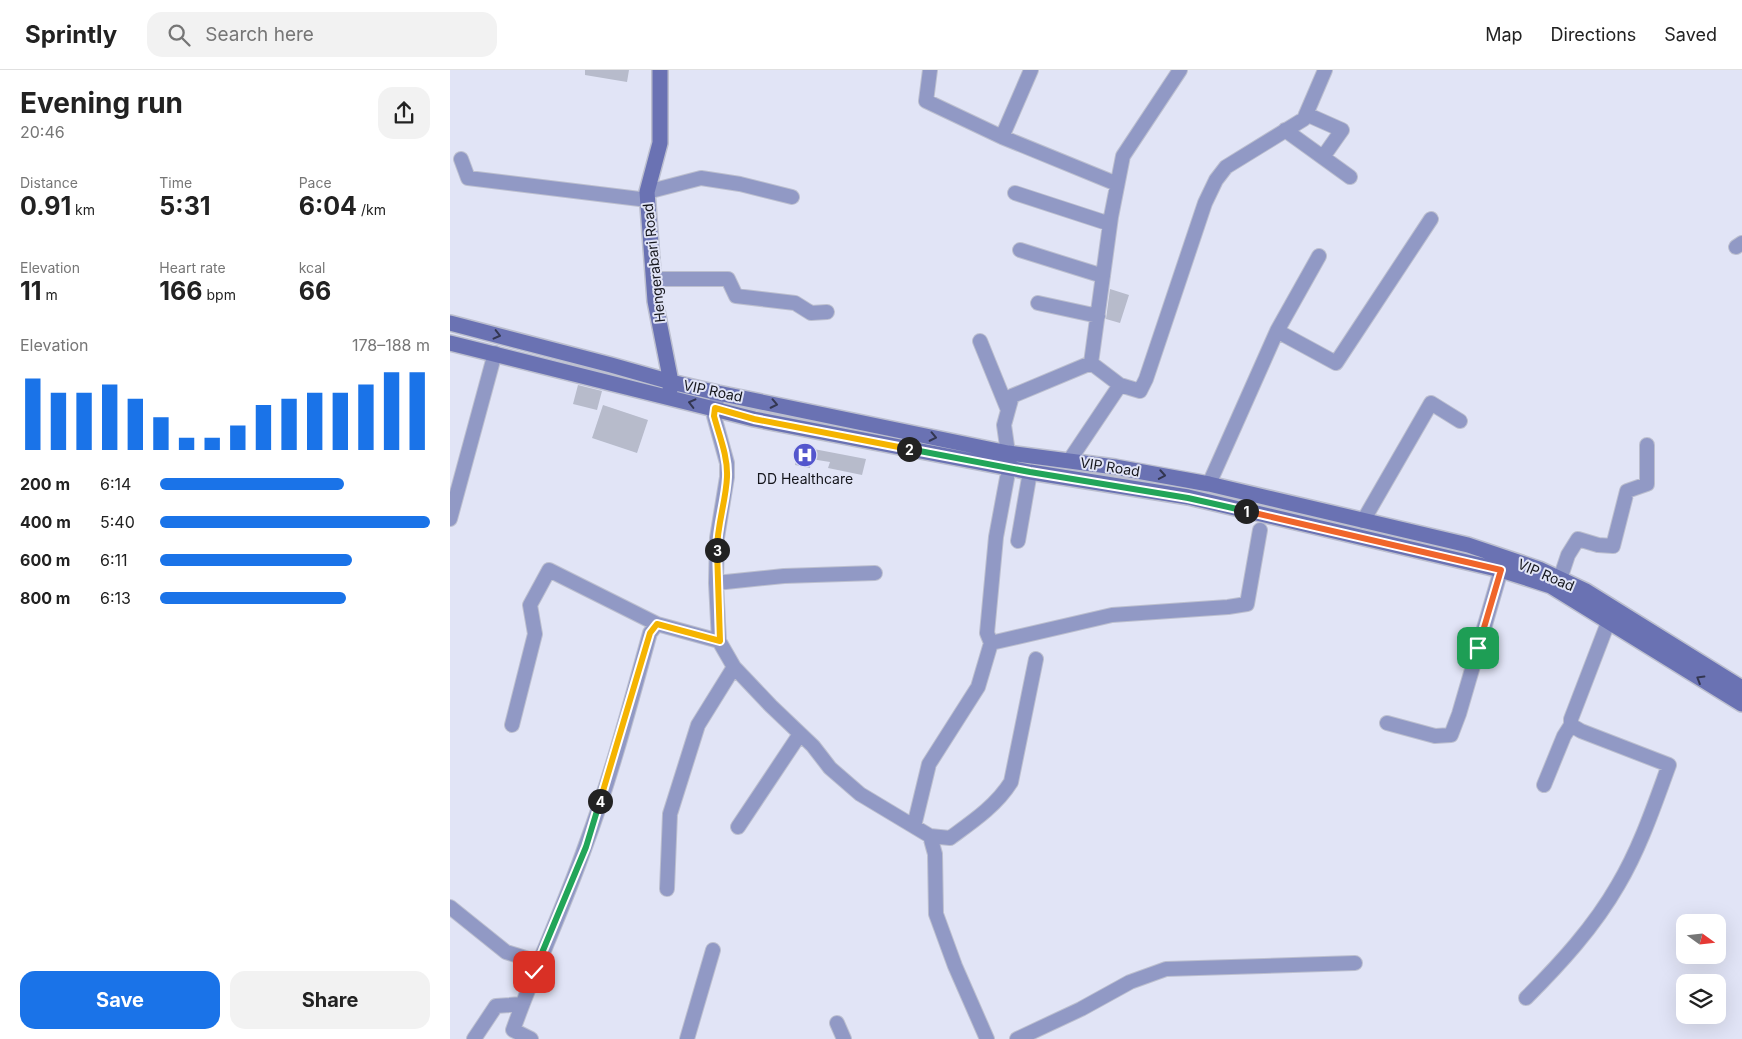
<!DOCTYPE html>
<html lang="en">
<head>
<meta charset="utf-8">
<style>
  :root { --surface:#fff; --page:#f2f2f2; --text:#222; --muted:#767676; --line:#e0e0e0; --accent:#1a73e8 }
  body { margin:0; font-family:Inter,sans-serif; background:var(--page); color:var(--text); height:100vh; display:flex; flex-direction:column; font-size:19px; white-space:nowrap }
  * { box-sizing:border-box; margin:0 }
  p { font-size:16px; color:var(--muted) }
  .icon { flex:none; width:28px; height:28px; fill:none; stroke:currentColor; stroke-width:2; stroke-linecap:round; stroke-linejoin:round }
  .map { position:relative; flex:1; overflow:hidden }
  .sheet { display:flex; flex-direction:column; background:var(--surface); width:450px }
  .sheet>* { flex:none }
  .needle { width:32px; rotate:105deg }
  .buttons { position:absolute; left:1226px; top:844px; display:grid; gap:10px }
  .buttons a { display:grid; place-items:center; width:50px; height:50px; border-radius:10px; background:var(--surface); box-shadow:0 5px 20px #0002; font-size:25px }
  .pin { position:absolute; display:grid; place-items:center; width:42px; height:42px; color:#fff; margin:-21px; border-radius:10px; box-shadow:0 2px 8px #0006 }
  .km { position:absolute; width:25px; height:25px; margin:-12px; border-radius:50%; background:#222; color:#fff; font-size:14px; line-height:25px; text-align:center }
  .round { display:grid; place-items:center; flex:none; width:52px; height:52px; border-radius:15px; background:var(--page) }
  .headline { display:flex; align-items:center; justify-content:space-between; height:85px; padding:0 20px }
  h1 { font-size:28px; font-weight:700; line-height:38px }
  .metrics { display:grid; grid-template-columns:repeat(3,1fr); gap:8px; height:85px; padding:5px 20px }
  .metrics div { display:grid; align-content:center }
  .metrics b { font-size:25px; font-weight:700 }
  .metrics small { font-size:14px; font-weight:400 }
  .metrics p { font-size:14px }
  .chart { height:140px; padding:10px 20px }
  .chart p { display:flex; justify-content:space-between }
  .chart svg { width:100%; height:90px; margin-top:5px; stroke:var(--accent); stroke-width:6 }
  .action { display:flex; gap:10px; margin-top:auto; padding:10px 20px }
  .action a { flex:1; height:58px; border-radius:15px; background:var(--accent); color:#fff; font-size:20px; font-weight:700; line-height:58px; text-align:center }
  .action a+a { background:var(--page); color:var(--text) }
  ul { padding:0 20px; list-style:none; font-size:16px }
  li { display:grid; grid-template-columns:80px 60px 1fr; align-items:center; height:38px }
  li i { height:12px; border-radius:6px; background:var(--accent) }
  header { display:flex; align-items:center; gap:30px; box-sizing:border-box; height:70px; padding:0 25px; background:var(--surface); border-bottom:1px solid var(--line) }
  header strong { font-size:24px }
  nav { display:flex; gap:28px; margin-inline-start:auto; font-size:18px }
  .search { width:350px; height:45px; background:var(--page); display:flex; align-items:center; gap:12px; box-sizing:border-box; padding:0 18px; border-radius:15px; color:var(--muted); font-size:19px }
  main { display:flex; flex:1; min-height:0 }
  .map>svg:first-child { display:block }
  .building { fill:#b7bbcb }
  .lines { fill:none; stroke-linecap:round; stroke-linejoin:round }
  .street-casing { stroke:#bcbfcf; stroke-width:16 }
  .secondary-casing { stroke:#bcbfcf; stroke-width:18 }
  .street { stroke:#9199c5; stroke-width:14 }
  .secondary { stroke:#6a72b3; stroke-width:15 }
  .oneway { stroke:#333651 }
  .split-1-casing { stroke:#fff; stroke-width:10 }
  .split-2-casing { stroke:#fff; stroke-width:10 }
  .split-3-casing { stroke:#fff; stroke-width:10 }
  .split-4-casing { stroke:#fff; stroke-width:10 }
  .split-5-casing { stroke:#fff; stroke-width:10 }
  .split-1 { stroke:#f0652b; stroke-width:6 }
  .split-2 { stroke:#22a559; stroke-width:6 }
  .split-3 { stroke:#f5b400; stroke-width:6 }
  .split-4 { stroke:#f5b400; stroke-width:6 }
  .split-5 { stroke:#22a559; stroke-width:6 }
  .labels { text-anchor:middle; stroke-width:4; stroke-linejoin:round; paint-order:stroke }
  .street-label { font-size:14px; fill:#15161c; stroke:#e1e4f6 }
  .poi-label { font-size:14px; fill:#15161c; stroke:#e1e4f6 }
</style>
</head>
<body>
<header>
<strong>Sprintly</strong>
<div class="search"><svg class="icon" aria-label="search" viewBox="0 0 24 24"><circle cx="10" cy="10" r="6"/><path d="M15 15l6 6"/></svg>Search here</div>
<nav><a>Map</a><a>Directions</a><a>Saved</a></nav>
</header>
<main>
<section class="sheet">
<div class="headline"><div><h1>Evening run</h1><p>20:46</p></div><a class="round"><svg class="icon" aria-label="share" viewBox="0 0 24 24"><path d="M12 15V3M7 8l5-5 5 5M5 13v7h14v-7"/></svg></a></div>
<div class="metrics">
<div><p>Distance</p><b>0.91<small> km</small></b></div>
<div><p>Time</p><b>5:31</b></div>
<div><p>Pace</p><b>6:04<small> /km</small></b></div>
</div>
<div class="metrics">
<div><p>Elevation</p><b>11<small> m</small></b></div>
<div><p>Heart rate</p><b>166<small> bpm</small></b></div>
<div><p>kcal</p><b>66</b></div>
</div>
<div class="chart"><p><span>Elevation</span>178–188 m</p>
<svg viewBox="0 0 160 44" preserveAspectRatio="none"><path d="M5 44V9M15 44V16M25 44V16M35 44V12M45 44V19M55 44V28M65 44V38M75 44V38M85 44V32M95 44V22M105 44V19M115 44V16M125 44V16M135 44V12M145 44V6M155 44V6"/></svg>
</div>
<ul>
<li><b>200 m</b>6:14<i style="width:68%"></i></li>
<li><b>400 m</b>5:40<i style="width:100%"></i></li>
<li><b>600 m</b>6:11<i style="width:71%"></i></li>
<li><b>800 m</b>6:13<i style="width:69%"></i></li>
</ul>
<div class="action"><a>Save</a><a>Share</a></div>
</section>
<div class="map">
<svg width="1292" height="969" viewBox="0 0 1292 969">
  <rect width="100%" height="100%" fill="#e1e4f6"/>
  <!-- building -->
  <path class="building" d="M135 0H179L177 12 135 5Z
    M660 219 679 225 670 253 656 249Z
    M128 315 152 321 147 340 123 334Z
    M153 335 198 350 187 383 142 368Z
    M348 376 416 389 412 405 378 398 380 392 361 389 360 398 345 395Z"/>
  <g class="lines">
    <!-- street casing -->
    <g class="street-casing">
      <path id="street" d="M480 0 476 31 552 67 581 0
        M856 44 892 60 873 87
        M835 60 900 107
        M552 67 667 114
        M11 89 18 108 198 130
        M197 122 251 108 290 114 342 127
        M565 123 660 154
        M1286 177 1292 173
        M570 180 653 206
        M204 209H278L286 226 345 233 361 243 377 242
        M588 233 648 246
        M827 261 869 186
        M530 271 558 340
        M670 315 690 321 696 309 755 133 766 110 776 97 854 49 875 0
        M268 323 264 346 277 393V407L267 468 266 513 269 571 284 597 321 636 363 676 380 698 410 724 480 766 485 784 486 844 505 896 537 969
        M558 383 554 355 562 326 641 293
        M619 391 670 315 641 293 661 147 673 86 730 0
        M759 414 827 261 886 293 981 149
        M0 449 45 283
        M913 451 981 333 1010 351
        M568 471 580 402
        M1110 509 1118 485 1128 469 1148 475 1163 476 1177 421 1197 414V375
        M266 513 334 506 425 503
        M541 573 662 545 778 537 797 534 810 460
        M937 653 985 666 1001 665 1009 644 1051 500
        M62 655 85 564 80 535 99 500 207 554
        M1094 715 1114 666 1121 655
        M464 756 479 694 528 617 541 573 537 563 546 467 557 408
        M288 757 350 664
        M480 766 500 768C522 752 546 736 561 712L586 589
        M217 819 220 744 248 655 284 597
        M0 837 56 882 88 892
        M1076 928C1110 894 1144 857 1168 815 1190 778 1204 736 1219 695L1131 661 1121 655V649L1159 550
        M387 953 394 969
        M24 969 46 936 72 934
        M81 969 63 960C85 898 113 839 135 777 161 707 180 635 200 563L207 554 269 571
        M237 969 263 880
        M567 969 631 939 680 912 716 899 905 893"/>
    </g>
    <!-- secondary casing -->
    <g class="secondary-casing">
      <path id="secondary" d="M210 0V73L197 122 205 231 221 312 220 320
        M0 253 161 295 221 312 268 323 558 383 665 397 759 414 1018 475 1089 499 1136 521 1292 618
        M0 273 304 349 580 402 738 427 1051 500 1101 516 1292 634"/>
    </g>
    <!-- street -->
    <use href="#street" class="street"/>
    <!-- secondary -->
    <use href="#secondary" class="secondary"/>
  </g>
  <!-- one-way arrows -->
  <defs><path id="oneway-chevron" d="M-2-3.5L2.5 0L-2 3.5" fill="none" stroke-width="1.6" stroke-linecap="round" stroke-linejoin="round" transform="scale(1.25)"/></defs>
  <g class="oneway">
    <use href="#oneway-chevron" transform="translate(47 265) rotate(14)"/>
    <use href="#oneway-chevron" transform="translate(242 333) rotate(-166)"/>
    <use href="#oneway-chevron" transform="translate(324 334) rotate(12)"/>
    <use href="#oneway-chevron" transform="translate(483 367) rotate(12)"/>
    <use href="#oneway-chevron" transform="translate(712 405) rotate(10)"/>
    <use href="#oneway-chevron" transform="translate(1250 609) rotate(-149)"/>
  </g>
  <g class="lines">
    <!-- split-1 casing -->
    <g class="split-1-casing">
      <path id="split-1" d="M796 441 1051 500 1028 578"/>
    </g>
    <!-- split-2 casing -->
    <g class="split-2-casing">
      <path id="split-2" d="M459 379 580 402 738 428 796 441"/>
    </g>
    <!-- split-3 casing -->
    <g class="split-3-casing">
      <path id="split-3" d="M267 480C267 455 276 431 277 407 278 386 269 365 264 346L265 338 304 349 459 379"/>
    </g>
    <!-- split-4 casing -->
    <g class="split-4-casing">
      <path id="split-4" d="M150 731 200 563 207 554 270 571 267 480"/>
    </g>
    <!-- split-5 casing -->
    <g class="split-5-casing">
      <path id="split-5" d="M84 902 136 777 150 731"/>
    </g>
    <!-- split-1 -->
    <use href="#split-1" class="split-1"/>
    <!-- split-2 -->
    <use href="#split-2" class="split-2"/>
    <!-- split-3 -->
    <use href="#split-3" class="split-3"/>
    <!-- split-4 -->
    <use href="#split-4" class="split-4"/>
    <!-- split-5 -->
    <use href="#split-5" class="split-5"/>
  </g>
  <!-- icons -->
  <defs>
    <g id="hospital-disc" transform="scale(1.25)"><circle r="9.5" fill="#5356cd" stroke="#e1e4f6"/><path d="M-5-5h3v3.5h4V-5h3V5h-3V1.5h-4V5h-3Z" fill="#fff"/></g>
  </defs>
  <g fill-rule="evenodd">
    <use href="#hospital-disc" x="355" y="385"/>
  </g>
  <g class="labels">
    <!-- street labels -->
    <g class="street-label">
      <text transform="translate(204 193) rotate(-96)" y="5">Hengerabari Road</text>
      <text transform="translate(263 321) rotate(12)" y="5">VIP Road</text>
      <text transform="translate(660 397) rotate(9)" y="5">VIP Road</text>
      <text transform="translate(1096 505) rotate(23)" y="5">VIP Road</text>
    </g>
    <!-- poi labels -->
    <g class="poi-label">
      <text x="355" y="414">DD Healthcare</text>
    </g>
  </g>
</svg>
<div class="buttons">
<a><svg class="needle" viewBox="-14 -14 28 28"><path d="M0-13l5 13h-10z" fill="#e53935"/><path d="M0 13l5-13h-10z" fill="#767676"/></svg></a>
<a><svg class="icon" aria-label="layers" viewBox="0 0 24 24"><path d="M12 4l9 5-9 5-9-5zM3 14l9 5 9-5"/></svg></a>
</div>
<div class="pin" style="left:1028px;top:578px;background:#1e9e55"><svg class="icon" aria-label="arrive" viewBox="0 0 24 24"><path d="M6 21V4h12l-3 4 3 4H6"/></svg></div>
<div class="pin" style="left:84px;top:902px;background:#d93025"><svg class="icon" aria-label="check" viewBox="0 0 24 24"><path d="M5 12l5 5 9-10"/></svg></div>
<b class="km" style="left:796px;top:441px">1</b>
<b class="km" style="left:459px;top:379px">2</b>
<b class="km" style="left:267px;top:480px">3</b>
<b class="km" style="left:150px;top:731px">4</b>
</div>
</main>
</body>
</html>
